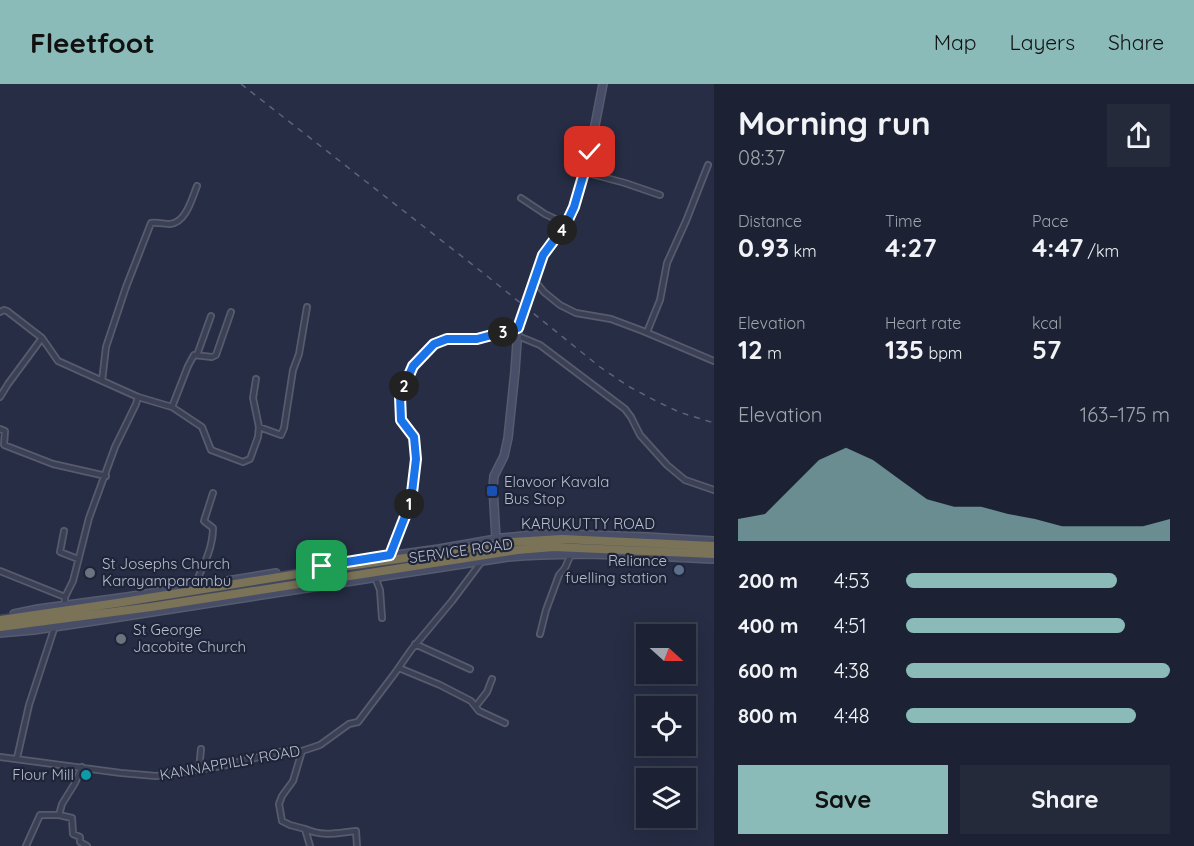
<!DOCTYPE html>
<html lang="en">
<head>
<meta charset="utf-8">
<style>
  :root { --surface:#1c2233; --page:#252a3b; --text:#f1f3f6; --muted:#a0a4ac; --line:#3a3f4e; --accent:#8bbbb9 }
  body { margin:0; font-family:Quicksand,sans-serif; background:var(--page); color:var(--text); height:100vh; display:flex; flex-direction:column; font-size:22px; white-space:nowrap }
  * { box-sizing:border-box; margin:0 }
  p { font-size:20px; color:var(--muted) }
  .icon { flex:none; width:33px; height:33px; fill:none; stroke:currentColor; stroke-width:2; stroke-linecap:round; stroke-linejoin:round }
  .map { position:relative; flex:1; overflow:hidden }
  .details { display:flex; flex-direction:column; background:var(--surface); width:480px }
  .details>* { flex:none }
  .needle { width:39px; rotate:111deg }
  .fabs { position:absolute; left:636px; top:540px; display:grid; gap:12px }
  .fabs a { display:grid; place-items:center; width:60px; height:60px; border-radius:0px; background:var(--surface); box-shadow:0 6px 24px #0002,0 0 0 2px var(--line); font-size:30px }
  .pin { position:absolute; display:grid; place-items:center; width:51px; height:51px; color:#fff; margin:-26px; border-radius:12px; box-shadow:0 3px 9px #0006 }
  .km { position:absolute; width:30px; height:30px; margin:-15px; border-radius:50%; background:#222; color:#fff; font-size:16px; line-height:30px; text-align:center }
  .round { display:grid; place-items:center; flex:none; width:63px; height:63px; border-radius:0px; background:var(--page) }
  .summary { display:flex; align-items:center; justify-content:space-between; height:102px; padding:0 24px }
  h1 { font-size:33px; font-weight:800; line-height:45px }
  .figures { display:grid; grid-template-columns:repeat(3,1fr); gap:9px; height:102px; padding:6px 24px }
  .figures div { display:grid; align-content:center }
  .figures b { font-size:26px; font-weight:800 }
  .figures small { font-size:16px; font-weight:400 }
  .figures p { font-size:16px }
  .chart { height:168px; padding:12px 24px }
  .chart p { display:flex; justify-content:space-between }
  .chart svg { width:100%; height:108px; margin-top:6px; fill:var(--accent); opacity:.7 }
  .action { display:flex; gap:12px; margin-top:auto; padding:12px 24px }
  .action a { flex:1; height:69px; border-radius:0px; background:var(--accent); color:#111; font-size:24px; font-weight:800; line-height:69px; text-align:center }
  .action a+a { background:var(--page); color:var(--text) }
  ul { padding:0 24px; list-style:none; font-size:20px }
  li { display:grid; grid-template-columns:96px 72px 1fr; align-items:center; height:45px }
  li i { height:15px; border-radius:8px; background:var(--accent) }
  header { display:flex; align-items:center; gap:36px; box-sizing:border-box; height:84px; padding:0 30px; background:var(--accent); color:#111 }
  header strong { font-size:28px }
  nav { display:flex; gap:33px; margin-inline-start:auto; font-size:21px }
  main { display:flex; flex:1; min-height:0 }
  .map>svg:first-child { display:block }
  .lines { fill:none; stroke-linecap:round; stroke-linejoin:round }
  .street-casing { stroke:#565b6e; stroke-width:8 }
  .secondary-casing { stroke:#565b6e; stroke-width:10 }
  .highway-casing { stroke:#42485b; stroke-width:11 }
  .street { stroke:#3b4054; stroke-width:4.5 }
  .secondary { stroke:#484e67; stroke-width:7 }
  .highway { stroke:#7a7357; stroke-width:8 }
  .rail { stroke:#5d637b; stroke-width:1.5; stroke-dasharray:6 6; stroke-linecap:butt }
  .secondary-bridge-casing { stroke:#565b6e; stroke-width:10; stroke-linecap:butt }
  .secondary-bridge { stroke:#484e67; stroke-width:7 }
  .route-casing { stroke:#fff; stroke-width:12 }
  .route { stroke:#1a73e8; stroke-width:8 }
  .transit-dot { fill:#1a4fb4; stroke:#1f2539; stroke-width:2 }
  .service-dot { fill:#5c6f8a; stroke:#1f2539; stroke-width:2 }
  .worship-dot { fill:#6b7280; stroke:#1f2539; stroke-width:2 }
  .culture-dot { fill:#0f9aa8; stroke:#1f2539; stroke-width:2 }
  .labels { text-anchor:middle; stroke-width:4.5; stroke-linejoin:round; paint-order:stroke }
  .poi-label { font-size:15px; fill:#b8bccd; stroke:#1f2539; text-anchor:start }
  .street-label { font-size:15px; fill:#b8bccd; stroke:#1f2539 }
</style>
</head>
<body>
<header>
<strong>Fleetfoot</strong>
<nav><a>Map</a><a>Layers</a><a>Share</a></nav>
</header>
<main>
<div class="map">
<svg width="714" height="762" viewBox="0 0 714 762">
  <rect width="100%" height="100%" fill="#262d44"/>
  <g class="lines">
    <!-- street casing -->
    <g class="street-casing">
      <path id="street" d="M584 88 625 99 660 111
        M521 114 545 130 566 140
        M534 196 544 208 560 221 576 229 611 235 643 247 714 277
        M0 228 4 226 7 227 42 254 58 277 138 313 136 320 115 363 89 434 73 497 65 513V521
        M647 248 660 216 667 179 686 137 708 81
        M518 252 540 261 625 325 631 333 640 351 667 381 685 396 714 406
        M197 271 211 232
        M102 297 106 263 126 203 151 139C157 138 164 140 170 140 186 139 192 114 197 102
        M0 313 8 300 42 254
        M138 313 172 323 202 343 211 366 243 378 250 375 258 353 259 343 253 314 256 295
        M172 323 188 282 194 271 212 273 216 271 231 228
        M259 343 281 351 284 344 293 286 299 270 307 223
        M0 345 5 347 4 361 53 380 106 392
        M64 447 60 468 78 475
        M390 471 411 417 416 376 414 353 401 336 400 312 413 282 434 260 447 256 477 255 518 244
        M0 487 65 513
        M375 493 380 506 382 534
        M194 502C203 483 213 464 213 444L204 437 213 409
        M540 550 546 526 559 491 565 484 571 470
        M415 560 470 585
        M399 584 440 601 471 617 479 627 505 639
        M476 622 487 608 492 595
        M302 667 293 697 282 712 279 720 282 737 290 741 305 745 310 762
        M0 673 121 689 156 692 222 682 284 667H302L320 661 349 640 358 638 395 589 411 566 452 517 482 477
        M17 674 29 621 55 542
        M82 683 75 699 62 720 59 731 72 734 73 750 80 753V758L87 762
        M199 686 201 665
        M305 745C324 753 336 749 356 747L357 762
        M26 762 40 731H59"/>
    </g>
    <!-- secondary casing -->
    <g class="secondary-casing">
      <path id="secondary" d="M530 207 543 171 566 140 574 123 590 67 603 0
        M496 455 493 403 494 392 504 372 508 354 515 287 518 244
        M325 481 439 465 502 454 532 451 560 450 647 453 714 457
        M14 530 38 525 127 513 276 489
        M0 549 34 546 107 535 508 473C577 467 645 472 714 475"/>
    </g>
    <!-- highway casing -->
    <g class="highway-casing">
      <path id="highway" d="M0 536 117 519 341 483 455 467 512 458 562 455 714 462
        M0 543 151 523 517 466 554 463 714 470"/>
    </g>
    <!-- street -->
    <use href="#street" class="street"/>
    <!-- secondary -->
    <use href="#secondary" class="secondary"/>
    <!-- highway -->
    <use href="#highway" class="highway"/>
    <!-- rail -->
    <path class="rail" d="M241 0 487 192 600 283 628 302 656 317 679 328 714 339"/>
    <!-- secondary-bridge casing -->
    <g class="secondary-bridge-casing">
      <path id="secondary-bridge" d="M518 244 530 207"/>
    </g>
    <!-- secondary-bridge -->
    <use href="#secondary-bridge" class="secondary-bridge"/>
  </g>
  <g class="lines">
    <!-- route casing -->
    <g class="route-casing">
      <path id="route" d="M322 482 390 471 411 417 416 375 414 353 401 336 400 312 413 282 434 260 447 255H477L518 244 543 171 566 140 574 123 590 68"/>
    </g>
    <!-- route -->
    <use href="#route" class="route"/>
  </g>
  <!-- markers -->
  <rect class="transit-dot" x="486" y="401" width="12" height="12" rx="3"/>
  <circle class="service-dot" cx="679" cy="486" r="6"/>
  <g class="worship-dot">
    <circle cx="90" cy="489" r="6"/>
    <circle cx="121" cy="555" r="6"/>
  </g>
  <circle class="culture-dot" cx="86" cy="691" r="6"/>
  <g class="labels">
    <!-- poi labels -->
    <g class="poi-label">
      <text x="504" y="403">Elavoor Kavala<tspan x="504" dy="17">Bus Stop</tspan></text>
      <text x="667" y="482" text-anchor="end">Reliance<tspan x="667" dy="17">fuelling station</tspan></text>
      <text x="102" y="485">St Josephs Church<tspan x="102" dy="17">Karayamparambu</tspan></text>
      <text x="133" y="551">St George<tspan x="133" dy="17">Jacobite Church</tspan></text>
      <text x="74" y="696" text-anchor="end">Flour Mill</text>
    </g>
    <!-- street labels -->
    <g class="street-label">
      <text x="588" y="445">KARUKUTTY ROAD</text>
      <text transform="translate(461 467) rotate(-8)" y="5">SERVICE ROAD</text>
      <text transform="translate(230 679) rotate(-10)" y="5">KANNAPPILLY ROAD</text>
    </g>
  </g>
</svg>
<div class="fabs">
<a><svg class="needle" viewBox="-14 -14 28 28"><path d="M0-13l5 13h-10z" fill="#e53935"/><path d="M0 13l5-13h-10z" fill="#a0a4ac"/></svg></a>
<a><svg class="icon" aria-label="locate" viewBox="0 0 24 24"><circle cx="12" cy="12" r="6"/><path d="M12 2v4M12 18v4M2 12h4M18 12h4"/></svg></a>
<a><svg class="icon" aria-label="layers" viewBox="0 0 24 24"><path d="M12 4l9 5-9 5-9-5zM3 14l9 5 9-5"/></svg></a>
</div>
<div class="pin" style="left:322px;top:482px;background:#1e9e55"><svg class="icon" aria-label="arrive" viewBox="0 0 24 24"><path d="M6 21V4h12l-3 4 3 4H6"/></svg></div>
<div class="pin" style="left:590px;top:68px;background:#d93025"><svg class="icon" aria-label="check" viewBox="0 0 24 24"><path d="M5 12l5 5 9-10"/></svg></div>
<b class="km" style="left:409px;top:420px">1</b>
<b class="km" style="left:404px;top:302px">2</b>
<b class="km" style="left:503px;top:248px">3</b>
<b class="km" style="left:562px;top:146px">4</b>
</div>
<section class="details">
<div class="summary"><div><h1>Morning run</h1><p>08:37</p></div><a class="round"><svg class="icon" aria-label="share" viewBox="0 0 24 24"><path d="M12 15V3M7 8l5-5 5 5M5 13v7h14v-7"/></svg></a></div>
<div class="figures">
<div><p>Distance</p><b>0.93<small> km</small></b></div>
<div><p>Time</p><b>4:27</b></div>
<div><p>Pace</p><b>4:47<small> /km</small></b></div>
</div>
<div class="figures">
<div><p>Elevation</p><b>12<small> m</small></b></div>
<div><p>Heart rate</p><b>135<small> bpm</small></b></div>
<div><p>kcal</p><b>57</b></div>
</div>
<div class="chart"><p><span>Elevation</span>163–175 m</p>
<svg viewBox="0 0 160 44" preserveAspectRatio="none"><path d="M0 44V35L10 33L20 22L30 11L40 6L50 11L60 19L70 27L80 30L90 30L100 33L110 35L120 38L130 38L140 38L150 38L160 35V44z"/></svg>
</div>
<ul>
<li><b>200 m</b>4:53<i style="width:80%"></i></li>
<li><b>400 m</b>4:51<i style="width:83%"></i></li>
<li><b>600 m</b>4:38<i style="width:100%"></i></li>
<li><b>800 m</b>4:48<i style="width:87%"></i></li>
</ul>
<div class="action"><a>Save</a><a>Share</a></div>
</section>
</main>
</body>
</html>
